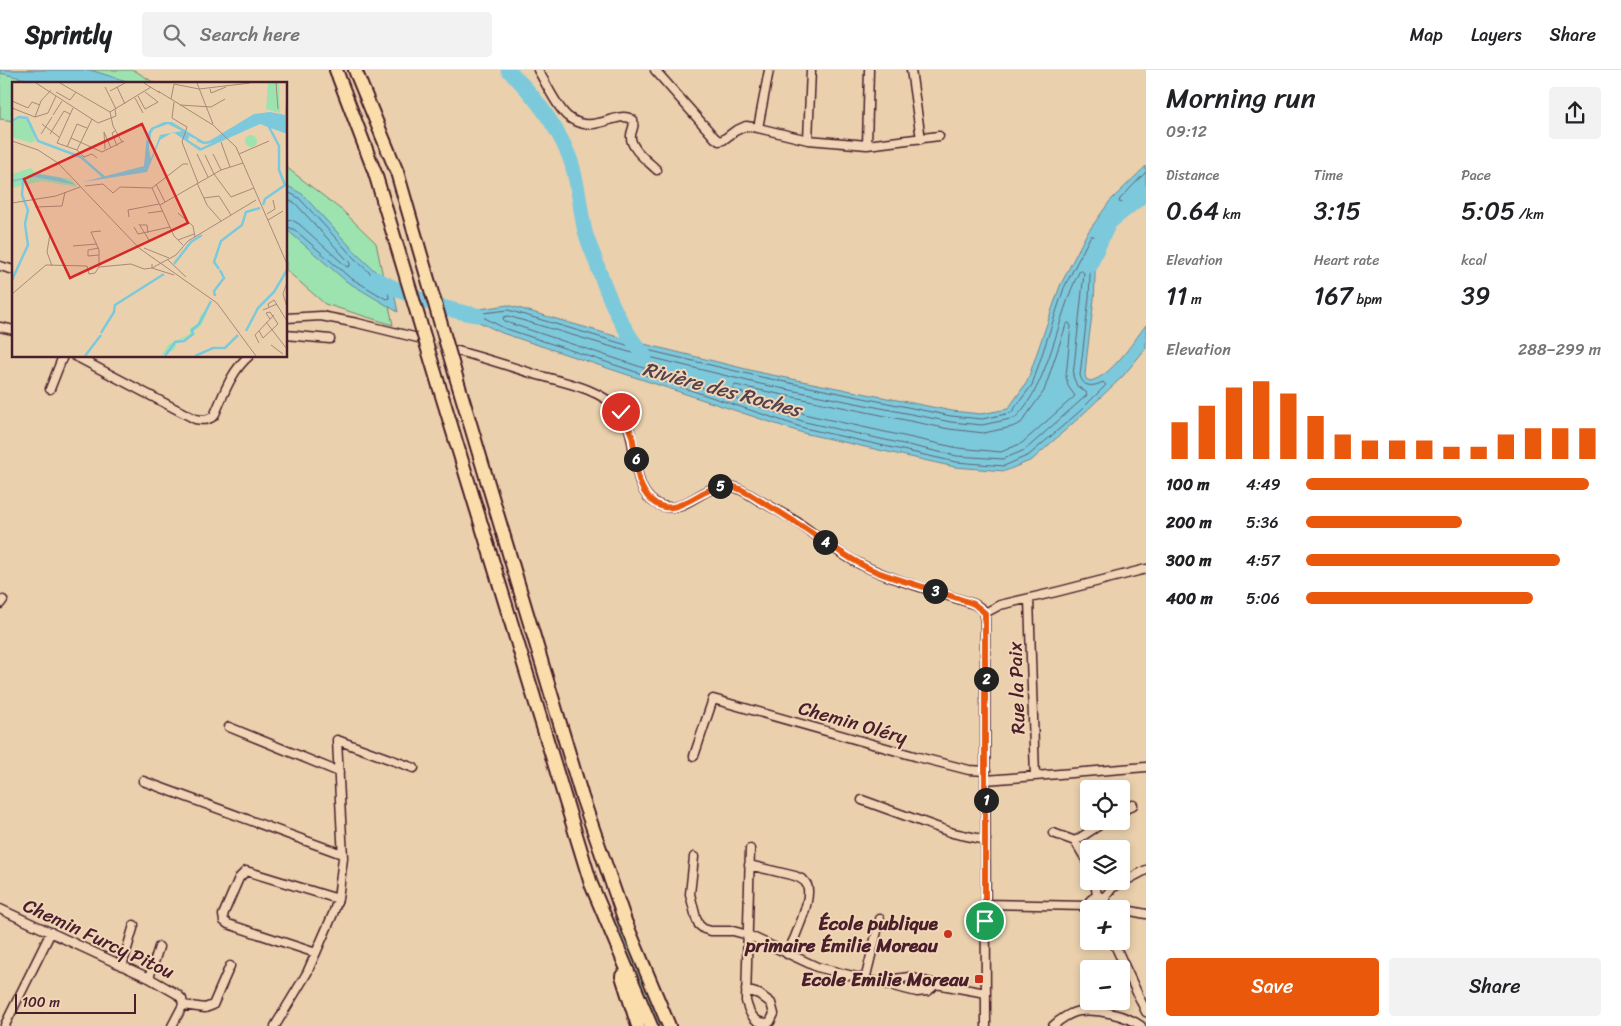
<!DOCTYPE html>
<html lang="en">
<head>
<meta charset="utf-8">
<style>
  :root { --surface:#fff; --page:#f2f2f2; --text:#202124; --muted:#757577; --line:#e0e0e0; --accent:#ea580c }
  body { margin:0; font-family:Sriracha,sans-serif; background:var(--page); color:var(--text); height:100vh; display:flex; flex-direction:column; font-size:19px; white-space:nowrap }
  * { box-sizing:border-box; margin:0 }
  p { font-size:16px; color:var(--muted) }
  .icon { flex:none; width:28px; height:28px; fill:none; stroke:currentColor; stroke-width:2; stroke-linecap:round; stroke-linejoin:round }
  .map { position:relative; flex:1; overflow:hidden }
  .drawer { display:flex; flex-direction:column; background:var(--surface); width:475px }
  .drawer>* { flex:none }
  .controls { position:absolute; left:1080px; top:710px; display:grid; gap:10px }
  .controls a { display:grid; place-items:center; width:50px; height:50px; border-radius:5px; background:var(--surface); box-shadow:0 2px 8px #0003; font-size:25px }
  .scale { position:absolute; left:15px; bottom:12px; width:121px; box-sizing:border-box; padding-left:5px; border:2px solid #4a1f2b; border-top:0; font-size:14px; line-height:18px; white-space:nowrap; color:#4a1f2b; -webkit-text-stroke:4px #f0d5b7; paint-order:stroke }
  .pin { position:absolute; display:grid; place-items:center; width:42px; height:42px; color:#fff; margin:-21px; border:2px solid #fff; border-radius:50%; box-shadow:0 1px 5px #0007 }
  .km { position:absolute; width:25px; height:25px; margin:-12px; border-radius:50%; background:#222; color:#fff; font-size:14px; line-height:25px; text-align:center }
  .round { display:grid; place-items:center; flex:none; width:52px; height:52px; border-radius:5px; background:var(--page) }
  .overview { display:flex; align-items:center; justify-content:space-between; height:85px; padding:0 20px }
  h1 { font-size:28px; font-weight:600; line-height:38px }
  .stats { display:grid; grid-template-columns:repeat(3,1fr); gap:8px; height:85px; padding:5px 20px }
  .stats div { display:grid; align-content:center }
  .stats b { font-size:25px; font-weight:600 }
  .stats small { font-size:14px; font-weight:400 }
  .stats p { font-size:14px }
  .chart { height:140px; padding:10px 20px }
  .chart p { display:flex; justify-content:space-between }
  .chart svg { width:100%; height:90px; margin-top:5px; stroke:var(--accent); stroke-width:6 }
  .cta { display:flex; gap:10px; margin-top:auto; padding:10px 20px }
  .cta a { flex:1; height:58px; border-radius:5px; background:var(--accent); color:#fff; font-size:20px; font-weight:600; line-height:58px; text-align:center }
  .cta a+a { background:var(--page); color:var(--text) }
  ul { padding:0 20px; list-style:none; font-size:16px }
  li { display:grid; grid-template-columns:80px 60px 1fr; align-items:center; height:38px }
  li i { height:12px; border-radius:6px; background:var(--accent) }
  header { display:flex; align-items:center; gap:30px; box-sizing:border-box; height:70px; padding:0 25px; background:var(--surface); border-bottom:1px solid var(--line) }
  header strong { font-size:24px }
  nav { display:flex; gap:28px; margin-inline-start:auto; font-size:18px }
  .search { width:350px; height:45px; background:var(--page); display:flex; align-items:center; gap:12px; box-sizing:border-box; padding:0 18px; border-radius:5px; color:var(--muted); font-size:19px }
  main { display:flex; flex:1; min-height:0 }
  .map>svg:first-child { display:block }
  .green { fill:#9de3b0; stroke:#74816e }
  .water { fill:#7dc9dc; stroke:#698595 }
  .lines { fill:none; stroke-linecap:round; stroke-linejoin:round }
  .shore { stroke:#5e6372; stroke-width:1 }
  .river { stroke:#7dc9dc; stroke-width:15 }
  .minor-tunnel { stroke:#caad92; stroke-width:8; stroke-dasharray:8 4; stroke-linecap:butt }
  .minor-casing { stroke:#4a1f2b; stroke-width:11 }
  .trunk-casing { stroke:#4a1f2b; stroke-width:16 }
  .minor { stroke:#f0d5b7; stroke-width:8 }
  .trunk { stroke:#faddab; stroke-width:12 }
  .trunk-bridge-casing { stroke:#4a1f2b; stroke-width:16; stroke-linecap:butt }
  .trunk-bridge { stroke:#faddab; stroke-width:12 }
  .route-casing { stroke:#fff; stroke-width:10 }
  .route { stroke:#ea580c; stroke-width:6 }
  .poi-dot { fill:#c8321e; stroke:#f0d5b7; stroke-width:2 }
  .labels { text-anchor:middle; stroke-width:4; stroke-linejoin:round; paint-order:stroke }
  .street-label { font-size:19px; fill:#4a1f2b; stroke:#f0d5b7 }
  .poi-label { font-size:19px; font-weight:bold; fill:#4a1f2b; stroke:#f0d5b7; text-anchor:end }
  .water-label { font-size:20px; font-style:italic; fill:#54414e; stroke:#f0d5b7 }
  .inset-river { fill:none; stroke:#7dc9dc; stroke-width:2.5 }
  .inset-road { fill:none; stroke:#aa8978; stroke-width:1 }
  .view { fill:#d62828; fill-opacity:0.15; stroke:#d62828; stroke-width:2.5 }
  .inset-edge { fill:none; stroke:#4a1f2b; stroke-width:2.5 }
</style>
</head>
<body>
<header>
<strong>Sprintly</strong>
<div class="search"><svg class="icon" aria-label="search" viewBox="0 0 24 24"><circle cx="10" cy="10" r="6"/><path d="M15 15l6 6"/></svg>Search here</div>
<nav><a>Map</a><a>Layers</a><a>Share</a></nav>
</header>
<main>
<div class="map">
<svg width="1146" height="956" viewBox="0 0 1146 956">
  <rect width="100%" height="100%" fill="#ead0ac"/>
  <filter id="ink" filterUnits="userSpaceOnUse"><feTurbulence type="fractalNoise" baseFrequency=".02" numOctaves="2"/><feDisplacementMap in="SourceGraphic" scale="10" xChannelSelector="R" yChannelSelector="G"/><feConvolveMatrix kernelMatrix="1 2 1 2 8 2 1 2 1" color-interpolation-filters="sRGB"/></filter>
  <g filter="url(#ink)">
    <!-- green -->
    <path class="green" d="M0 0H134L156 14H14V51L0 49Z
      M286 97 344 142 376 173 393 255 325 234 286 200Z
      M611 849H616L663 956H658Z"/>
    <!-- water -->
    <path class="water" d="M0 0H90L136 14H47L0 3Z
      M1146 96V122C1129 133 1108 148 1101 168 1093 187 1096 209 1094 229 1091 254 1087 280 1085 305L1086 309 1090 311C1111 307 1133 272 1146 255V278L1123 306 1082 345 1032 390 1005 401 955 397 803 363 502 263 458 242 508 235 632 271 762 303 952 341 981 344 1008 339 1027 312 1060 216 1086 165 1110 131Z
      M286 115 302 124 359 186 393 218 398 242 346 211 286 159Z"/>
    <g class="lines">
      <!-- shore -->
      <path class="shore" d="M1146 102 1120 129 1119 132 1123 133 1141 119 1146 118
        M286 121 299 128 355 189 388 220 389 228 386 229 349 207 295 160 286 156
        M286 128 295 133 350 193V196L347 197 299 154 292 150 286 149
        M1091 166H1094L1095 168 1091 183 1089 228 1080 305C1083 318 1093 317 1103 312L1106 315 1079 342 1029 385 1004 396 956 392 804 358 504 258 481 246 483 243 508 240 630 276 761 307 951 346 982 349 1011 343 1032 315 1064 218Z
        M1082 201 1084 203 1073 306 1077 316 1086 322 1087 325 1025 380 1003 389 957 386 805 352 506 252 503 249 504 247 508 246 629 282 760 314 951 352 982 355 1015 348C1050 314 1057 246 1079 202Z
        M1069 253 1071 256 1066 306 1068 316 1075 326 1022 373 1001 382 958 378 808 345 734 320 733 318 735 315 949 359 984 363 1012 357 1021 353 1044 321 1066 255Z"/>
      <!-- river -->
      <path class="river" d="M508 0C532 22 557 56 569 86 578 108 579 133 584 157 586 168 591 178 595 189 607 224 620 258 645 286
        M1091 195 1092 190 1109 153 1146 123
        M376 209C407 225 442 240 477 245"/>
      <!-- minor-tunnel -->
      <path class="minor-tunnel" d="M424 270 449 278"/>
      <!-- minor casing -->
      <g class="minor-casing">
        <path id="minor" d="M538 0C546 13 556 36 567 46 594 68 616 38 633 50 635 57 632 58 631 65 629 78 649 92 657 100
          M655 0 715 68 719 71 723 70 735 61 746 56 758 58 808 70 867 75 939 66
          M911 0 921 69
          M758 58 769 0
          M808 70 811 0
          M867 75 869 0
          M0 196 14 200
          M286 248 321 246 357 253 418 268
          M0 257 14 260
          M286 265 330 269
          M458 281C484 288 509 296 534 304 562 312 600 318 620 341 641 366 627 418 657 434 685 449 704 409 734 417 744 420 754 428 764 433 775 439 786 445 797 452 818 466 837 483 860 494 896 512 936 521 974 534L982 539 985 543
          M75 286 195 349C203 350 207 351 214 346 223 326 231 301 249 286
          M50 319 63 286
          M1029 529 1035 706
          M0 534 3 530
          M985 543 986 956
          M985 543 1000 535 1056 522 1146 499
          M229 657 339 702
          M694 686 713 629 918 687 969 700 986 701
          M986 710 1146 697
          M143 711 342 784
          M862 730 953 763 986 770
          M1121 742 1133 735
          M1053 763 1075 771 1089 795
          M1075 771 1106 751
          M694 787 690 824 696 848 699 855 704 859 711 861H733L748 865 817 897 917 922 928 921 936 914
          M749 795 795 806C800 808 805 810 807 815 813 829 793 872 787 884
          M1095 811 1097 826
          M1104 828 1112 818 1146 800
          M985 834 1088 836
          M0 839 149 908 177 924 182 929 183 935 172 956
          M1089 839V832C1094 826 1100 824 1106 830V839
          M1121 839 1146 844
          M1113 871 1146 942
          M316 883 228 854 224 851 223 845 239 808 246 801 338 829
          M122 896 134 855
          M149 908 159 877
          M865 910 880 849
          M888 915 895 909 909 907 936 914 986 923
          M746 920 759 924 771 933 774 944 770 952C755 956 749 943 746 931L750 779
          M183 935 205 938 213 935 230 896
          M5 955 51 862
          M275 956 307 903 333 844 338 829 343 788 337 670 414 698
          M1053 956C1059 950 1071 942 1080 941 1099 939 1126 945 1141 956"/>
      </g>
      <!-- trunk casing -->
      <g class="trunk-casing">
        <path id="trunk" d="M336 0 375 103
          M355 0 397 102
          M457 310 582 727 625 851 669 956
          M439 316 591 814 651 956
          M622 906 638 956"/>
      </g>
      <!-- minor -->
      <use href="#minor" class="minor"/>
      <!-- trunk -->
      <use href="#trunk" class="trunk"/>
      <!-- trunk-bridge casing -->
      <g class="trunk-bridge-casing">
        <path id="trunk-bridge" d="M397 102 457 310
          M375 103 439 316"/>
      </g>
      <!-- trunk-bridge -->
      <use href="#trunk-bridge" class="trunk-bridge"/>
    </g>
  </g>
  <g class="lines" filter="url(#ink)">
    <!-- route casing -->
    <g class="route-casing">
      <path id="route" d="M621 342C626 350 629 357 632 366 637 387 634 415 651 430 678 455 704 408 734 417 745 420 755 428 764 433 796 451 825 473 857 492 875 503 897 509 917 515 936 521 955 527 974 534L985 543V851"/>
    </g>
    <!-- route -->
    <use href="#route" class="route"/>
  </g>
  <!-- markers -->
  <g class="poi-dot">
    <circle cx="948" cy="864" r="5"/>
    <rect x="974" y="904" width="10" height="10" rx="2.5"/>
  </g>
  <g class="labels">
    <!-- street labels -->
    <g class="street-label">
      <text transform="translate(1016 618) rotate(-92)" y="7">Rue la Paix</text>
      <text transform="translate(853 652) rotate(16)" y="7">Chemin Oléry</text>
      <text transform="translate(99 868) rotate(25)" y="7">Chemin Furcy Pitou</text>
    </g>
    <!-- poi labels -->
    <g class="poi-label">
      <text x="938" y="860">École publique<tspan x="938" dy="22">primaire Émilie Moreau</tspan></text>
      <text x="969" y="916">Ecole Emilie Moreau</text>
    </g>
    <!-- water labels -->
    <g class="water-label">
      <text transform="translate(722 319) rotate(15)" y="7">Rivière des Roches</text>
    </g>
  </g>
  <!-- overview -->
  <g transform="translate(12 12)">
    <rect width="275" height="275" fill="#ead0ac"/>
    <path d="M256 1H267L268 31 254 27ZM11 35 20 42 23 59 19 61 0 55V40ZM233 59a6 6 0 1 1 12 0a6 6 0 1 1-12 0ZM19 86 23 91 59 97 65 105 30 99 0 106V92ZM198 224 189 244 182 249 183 253 166 259 162 268 149 274 157 262 178 252V246L186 242 188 234Z" fill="#9de3b0"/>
    <path d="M275 1V52L248 42 188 69 161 50 148 58 135 90 71 100 132 84 135 53 139 46 152 40H160L194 61 242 32 258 30 273 33ZM156 42 170 49 148 53 139 77 135 57 142 47ZM177 54 192 61 202 60 189 66 176 58ZM27 92 49 96 65 103 23 95 0 100V98Z" fill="#7dc9dc" fill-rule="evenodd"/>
    <path class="inset-river" d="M0 39 7 35 15 36 26 59 69 75 93 96M185 58 192 61 205 59M135 67 138 52M251 123 253 117 273 103 267 88V64L256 43M162 182 179 160 190 153M207 187 202 180 209 159 230 143 234 130 248 126M0 198 16 163 13 142 16 128 10 113 11 98M203 214 202 209 212 196 208 188M234 249 246 226 262 210 275 188M89 251 102 230 103 223 152 192M73 274 89 253M153 274 163 260 172 259 181 252 180 248 187 242 199 219M183 274 201 266H213L226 253"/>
    <path class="inset-road" d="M24 1 86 41 104 34 103 27M48 1 98 30M132 1 148 11M185 1 201 42M264 1 266 27M162 2 187 7 238 1M93 5 104 27M105 5 113 22M198 7 199 11 214 5M98 9 113 1M146 9 201 43 224 65 275 182M44 10 58 18 64 10M126 14 133 27 146 20 133 10M123 16 131 31M159 17 162 2M0 19 16 26 20 20 28 23M162 20 160 36 175 45 170 60 186 101M168 23 199 25 213 17M0 26 23 35 36 31M61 26 45 61 65 68 72 75 80 72 85 76M98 30 139 5M98 30 101 44 110 60M36 31 44 14M41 33 50 19M23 35 29 19 39 8M30 42 47 55M103 49 100 51 105 64M29 52 40 35M38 52 52 29 58 32M59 56 90 70 112 59M0 59 26 68 46 81 127 166 205 221 244 274M209 60 218 85M55 65 65 42 75 46M93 67 92 50 99 66M65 68 80 37M185 72 196 95M201 72 209 88M227 72 257 59M193 73 202 92M202 92 219 115 242 106M185 101 195 123 209 139M144 102 153 120M73 104 91 102 101 111 108 105 140 106M140 106 162 154 171 163M140 106 171 82H176M192 116 207 114 219 133M0 121 44 114 68 105M148 123 209 88 231 81M23 125 50 124 53 110M136 131 151 129M166 131 181 144 183 155M255 132 263 127 261 118M117 135 116 128 147 122M256 138 271 129M127 142 137 158M128 143H135L136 151M122 145 126 152 158 145M38 152 35 170 40 184M166 158 182 152M61 164 85 162M87 166 76 168V174L87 173M132 166 157 176M155 177 174 195M140 182V186L162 193M87 185 119 182 132 187 140 186 164 173 176 159 244 118M275 200 271 212 275 225M0 212 34 183 75 184 77 192 83 191 87 185V168L79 150 89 149M257 225 256 222 262 218 275 239M251 228 265 222M254 240 275 267M247 249 251 256 266 242 258 230 254 231 258 237M247 261 243 253 262 233M259 263 271 272"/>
    <path class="view" d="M130 42 176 141 58 196 12 97Z"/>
    <rect width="275" height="275" class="inset-edge"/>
  </g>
</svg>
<div class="controls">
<a><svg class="icon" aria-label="locate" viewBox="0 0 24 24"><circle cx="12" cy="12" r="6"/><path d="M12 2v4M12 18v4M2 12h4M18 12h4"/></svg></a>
<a><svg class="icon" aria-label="layers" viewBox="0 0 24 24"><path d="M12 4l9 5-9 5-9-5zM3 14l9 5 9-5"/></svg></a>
<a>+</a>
<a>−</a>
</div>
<div class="scale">100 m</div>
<div class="pin" style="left:985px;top:851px;background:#1e9e55"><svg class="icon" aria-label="arrive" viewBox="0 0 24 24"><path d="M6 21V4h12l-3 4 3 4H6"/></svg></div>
<div class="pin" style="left:621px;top:342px;background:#d93025"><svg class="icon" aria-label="check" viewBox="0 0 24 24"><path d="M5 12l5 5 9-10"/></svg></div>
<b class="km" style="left:986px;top:730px">1</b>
<b class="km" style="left:986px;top:609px">2</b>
<b class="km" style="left:935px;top:521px">3</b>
<b class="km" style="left:825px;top:472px">4</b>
<b class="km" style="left:720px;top:416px">5</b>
<b class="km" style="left:636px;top:389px">6</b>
</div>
<section class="drawer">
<div class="overview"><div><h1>Morning run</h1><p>09:12</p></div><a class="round"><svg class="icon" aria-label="share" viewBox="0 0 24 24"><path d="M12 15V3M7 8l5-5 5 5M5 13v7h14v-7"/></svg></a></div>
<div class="stats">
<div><p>Distance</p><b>0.64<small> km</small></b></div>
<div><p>Time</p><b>3:15</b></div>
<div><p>Pace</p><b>5:05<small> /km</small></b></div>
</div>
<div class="stats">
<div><p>Elevation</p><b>11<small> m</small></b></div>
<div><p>Heart rate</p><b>167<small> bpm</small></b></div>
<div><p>kcal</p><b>39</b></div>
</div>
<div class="chart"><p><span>Elevation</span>288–299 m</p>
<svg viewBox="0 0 160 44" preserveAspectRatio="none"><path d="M5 44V26M15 44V18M25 44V9M35 44V6M45 44V12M55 44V23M65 44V32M75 44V35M85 44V35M95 44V35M105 44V38M115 44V38M125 44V32M135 44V29M145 44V29M155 44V29"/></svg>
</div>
<ul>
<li><b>100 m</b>4:49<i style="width:96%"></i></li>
<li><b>200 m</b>5:36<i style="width:53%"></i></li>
<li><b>300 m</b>4:57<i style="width:86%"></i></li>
<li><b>400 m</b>5:06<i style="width:77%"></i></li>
</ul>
<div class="cta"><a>Save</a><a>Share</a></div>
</section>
</main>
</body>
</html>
